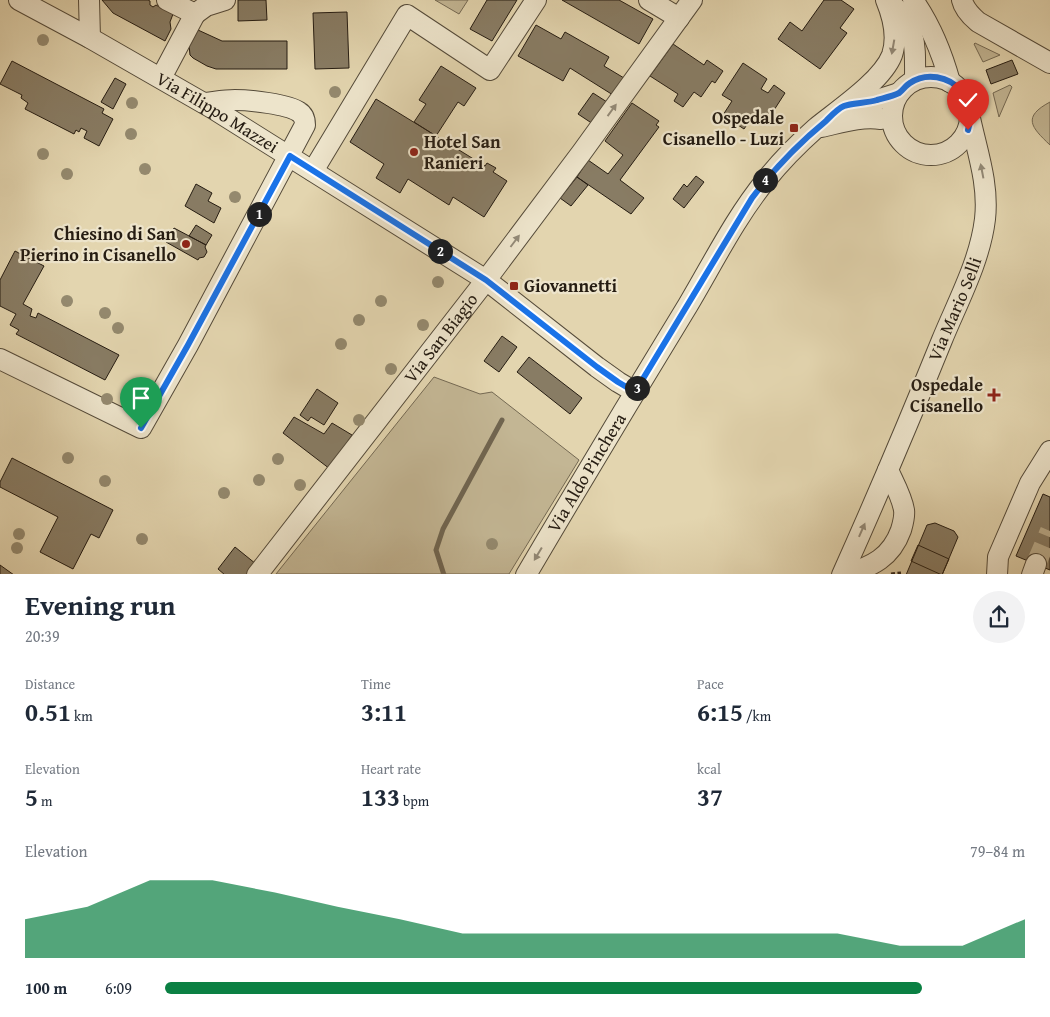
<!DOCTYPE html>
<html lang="en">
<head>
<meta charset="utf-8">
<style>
  :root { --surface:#fff; --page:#f2f2f3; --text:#1f2937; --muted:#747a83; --accent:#0b8043 }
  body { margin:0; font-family:"Gentium Book Plus",serif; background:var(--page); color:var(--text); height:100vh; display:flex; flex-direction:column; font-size:19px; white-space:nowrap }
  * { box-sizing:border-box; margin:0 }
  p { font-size:16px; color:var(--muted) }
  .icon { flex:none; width:28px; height:28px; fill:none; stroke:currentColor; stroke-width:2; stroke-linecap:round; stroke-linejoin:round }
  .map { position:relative; height:574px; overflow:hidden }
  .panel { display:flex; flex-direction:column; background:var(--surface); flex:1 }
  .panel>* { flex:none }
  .pin { position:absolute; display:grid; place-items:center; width:42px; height:42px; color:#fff; margin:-51px -21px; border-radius:50% 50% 50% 0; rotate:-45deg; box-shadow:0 0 5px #0007 }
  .pin .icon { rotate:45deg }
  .km { position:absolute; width:25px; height:25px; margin:-12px; border-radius:50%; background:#222; color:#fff; font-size:14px; line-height:25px; text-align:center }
  .round { display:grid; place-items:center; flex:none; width:52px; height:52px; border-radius:26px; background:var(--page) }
  .summary { display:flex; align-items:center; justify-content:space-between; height:85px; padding:0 25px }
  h1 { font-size:28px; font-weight:700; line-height:38px }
  .stats { display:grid; grid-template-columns:repeat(3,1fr); gap:8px; height:85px; padding:5px 25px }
  .stats div { display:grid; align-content:center }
  .stats b { font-size:25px; font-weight:700 }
  .stats small { font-size:14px; font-weight:400 }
  .stats p { font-size:14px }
  .chart { height:140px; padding:10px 25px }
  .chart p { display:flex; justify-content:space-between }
  .chart svg { width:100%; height:90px; margin-top:5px; fill:var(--accent); opacity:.7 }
  ul { padding:0 25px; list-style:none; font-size:16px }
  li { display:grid; grid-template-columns:80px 60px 1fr; align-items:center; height:38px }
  li i { height:12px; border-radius:6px; background:var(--accent) }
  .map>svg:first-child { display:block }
  .green { fill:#c3b694; stroke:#746953 }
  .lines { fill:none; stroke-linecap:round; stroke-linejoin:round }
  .stream { stroke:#706550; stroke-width:5 }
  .building { fill:#887c64; stroke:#251c12 }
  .minor-tunnel { stroke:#bdb090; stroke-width:20; stroke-dasharray:20 10; stroke-linecap:butt }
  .minor-casing { stroke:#544a39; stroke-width:22 }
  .path { stroke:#251c12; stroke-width:3; stroke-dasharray:4 2.5; stroke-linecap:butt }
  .minor { stroke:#ede4cb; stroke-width:20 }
  .tree { fill:#94896e }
  .oneway { fill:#938a78 }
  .route-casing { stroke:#fff; stroke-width:10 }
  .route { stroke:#1a73e8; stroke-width:6 }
  .poi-dot { fill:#8f2418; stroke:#ede4cb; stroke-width:2 }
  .labels { text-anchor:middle; stroke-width:4.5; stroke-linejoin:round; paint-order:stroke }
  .street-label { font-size:18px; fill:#251c12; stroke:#ede4cb }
  .poi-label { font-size:18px; font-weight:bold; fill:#251c12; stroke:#ede4cb; text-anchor:end }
</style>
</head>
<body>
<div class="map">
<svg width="1050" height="575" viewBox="0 0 1050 575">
  <rect width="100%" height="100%" fill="#e3d5af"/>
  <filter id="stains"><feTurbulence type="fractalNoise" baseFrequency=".004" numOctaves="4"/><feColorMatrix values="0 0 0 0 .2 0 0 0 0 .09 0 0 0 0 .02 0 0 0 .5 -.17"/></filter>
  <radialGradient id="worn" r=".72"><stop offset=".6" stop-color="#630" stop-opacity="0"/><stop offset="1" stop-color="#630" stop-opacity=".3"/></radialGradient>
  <!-- green -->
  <path class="green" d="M435 0H468L459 14Z
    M975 43 1000 55 983 62 974 44Z
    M1010 85 1012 87 999 117 993 93Z
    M1050 102V145C1031 127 1022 117 1050 102Z
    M434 377 480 394 492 392 579 460 509 574H276Z"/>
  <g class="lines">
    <!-- stream -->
    <path class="stream" d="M444 575 436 550 443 529 502 420"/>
  </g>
  <!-- building -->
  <path class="building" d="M102 0H148L150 1V5L153 7 156 5 173 14 170 22 171 29 165 41 113 13Z
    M238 0H266L267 20 238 21Z
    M487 0H517L492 41 470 29Z
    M562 0H619L653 19 639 44Z
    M824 0H841L854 9 840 28 847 33 820 69 778 39 790 22 802 31Z
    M347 12 349 68 315 69 313 13Z
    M536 25 561 39 565 32 609 57 604 66 624 78 613 95 570 68 563 81 518 56Z
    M198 30 222 41H287V69H216L207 66 193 58 190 55 189 45Z
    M673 44 704 65 707 60 723 71 715 83 712 81 701 97 694 92 683 107 674 101 678 94 650 76Z
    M1012 60 1018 74 991 84 986 70Z
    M12 61 104 109 102 113 113 119 99 146 84 138 87 131 81 128 79 132 76 130 74 134 25 109 28 103 21 98 22 95 0 84Z
    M743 63 767 79 761 89 768 93 774 85 785 93 767 121 755 113 744 129 723 115 732 101 722 95Z
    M441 66 476 88 464 106 458 102 436 136 414 122 426 104 419 100Z
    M115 78 126 84 113 109 101 102Z
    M593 93 607 102 593 124 578 114Z
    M376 99 485 166 487 163 496 168 493 172 507 181 484 217 453 197 449 205 408 179 400 193 376 178 384 164 350 142Z
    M632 103 659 121 656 125 659 127 620 180 644 198 631 214 577 177 588 160 608 174 623 155 605 141Z
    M696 176 704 182 684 208 673 199 684 184 687 187Z
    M577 177 588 185 571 206 560 198Z
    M196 184 212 193 208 201 221 208 214 223 185 206Z
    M196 225 212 235 206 245 189 236Z
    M174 228 206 245 205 247 207 252 204 257 199 258 198 260 166 242Z
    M15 251 44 266 23 304 32 309 30 316 36 318 38 313 119 355 105 380 16 334 19 330 10 325 16 314 0 306V280Z
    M502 336 517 347 499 372 484 361Z
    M529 357 582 398 570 414 517 372Z
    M317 389 338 403 324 425 311 417 308 421 300 415Z
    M294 417 324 434 332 423 352 435 330 469 283 433Z
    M12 458 113 510 99 538 91 534 73 569 40 552 58 517 0 487V482Z
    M1043 494 1050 497V570L1016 556Z
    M935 523 954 531 958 537 942 575H906L927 525Z
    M918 545 949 559 942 575 911 561Z
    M235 547 256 564 247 575H225L218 569Z
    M0 565 14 575H0Z"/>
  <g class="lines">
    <!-- minor-tunnel -->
    <path class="minor-tunnel" d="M1036 564 1050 531"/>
    <!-- minor casing -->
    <g class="minor-casing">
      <g id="minor">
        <path id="s1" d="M19 0 90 38 212 108 486 280 597 367 618 382 635 392"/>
        <path d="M89 0 90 38"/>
        <path d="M649 0 679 18"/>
        <path d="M913 0C930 24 942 53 950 82"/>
        <path d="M962 0C964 9 971 16 978 22L1050 63"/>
        <path d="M890 3C918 26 915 47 915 80"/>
        <path d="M195 14 206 6 225 0"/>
        <circle cx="931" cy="116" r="39"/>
        <path d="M161 78 195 14 167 0"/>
        <path d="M846 106 877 100 899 93"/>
        <path d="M821 127C840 123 860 116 881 119"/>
        <path d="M313 171 407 15 490 70 536 0"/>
        <path d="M0 359 141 428 188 345 305 125C305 120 304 115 299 112 288 104 249 100 235 100 224 100 214 102 204 103"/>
        <path id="s2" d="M257 575 486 280 582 152 692 0"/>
        <path id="s3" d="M526 575C579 485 633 395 688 305 713 263 735 218 766 180 781 161 798 144 816 128 838 110 882 81 892 55 898 37 893 17 886 0"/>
        <path id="s4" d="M842 575C877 497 910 419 942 340 958 301 980 261 985 219 989 184 977 151 970 118"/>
        <path d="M846 575C872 566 891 558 901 530 903 523 905 517 904 510 902 497 894 483 888 470"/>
        <path d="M997 575 998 557 1030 483 1050 451"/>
        <path d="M1032 575 1036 564"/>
      </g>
    </g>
    <!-- path -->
    <path class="path" d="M891 574 901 573"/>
    <!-- minor -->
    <use href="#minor" class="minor"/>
  </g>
  <!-- trees -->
  <g class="tree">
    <circle cx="43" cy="40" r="6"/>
    <circle cx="335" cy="92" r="6"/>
    <circle cx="132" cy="103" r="6"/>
    <circle cx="131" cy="134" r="6"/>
    <circle cx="43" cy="154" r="6"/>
    <circle cx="145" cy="169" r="6"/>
    <circle cx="67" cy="174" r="6"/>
    <circle cx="235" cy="197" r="6"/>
    <circle cx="438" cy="282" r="6"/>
    <circle cx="67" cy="301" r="6"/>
    <circle cx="381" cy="301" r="6"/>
    <circle cx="105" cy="313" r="6"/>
    <circle cx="359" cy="320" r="6"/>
    <circle cx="423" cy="325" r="6"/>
    <circle cx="118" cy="328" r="6"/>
    <circle cx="341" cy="344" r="6"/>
    <circle cx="391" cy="369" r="6"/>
    <circle cx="107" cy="399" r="6"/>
    <circle cx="359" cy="420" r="6"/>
    <circle cx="68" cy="458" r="6"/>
    <circle cx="278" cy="459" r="6"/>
    <circle cx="259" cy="480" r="6"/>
    <circle cx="105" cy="481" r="6"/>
    <circle cx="300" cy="485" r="6"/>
    <circle cx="224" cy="493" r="6"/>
    <circle cx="19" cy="534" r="6"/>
    <circle cx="142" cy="539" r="6"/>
    <circle cx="492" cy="544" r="6"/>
    <circle cx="17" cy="548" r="6"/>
  </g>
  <!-- one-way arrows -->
  <defs><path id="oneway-solid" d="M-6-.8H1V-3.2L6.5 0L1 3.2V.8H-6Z" transform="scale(1.25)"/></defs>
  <g class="oneway">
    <use href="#oneway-solid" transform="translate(893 47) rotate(100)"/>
    <use href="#oneway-solid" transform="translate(612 110) rotate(-54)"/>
    <use href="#oneway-solid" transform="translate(982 171) rotate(-101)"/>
    <use href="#oneway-solid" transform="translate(515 241) rotate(-53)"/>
    <use href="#oneway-solid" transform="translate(862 530) rotate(-66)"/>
    <use href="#oneway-solid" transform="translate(538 554) rotate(121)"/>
  </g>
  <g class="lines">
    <!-- route casing -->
    <g class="route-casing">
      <path id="route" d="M141 428 188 345 290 156 486 280 597 367 618 382 635 392 752 198C774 169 798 144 826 121 831 116 837 109 844 106 851 103 868 103 877 100 884 98 893 96 899 93 903 90 906 85 910 83 926 72 949 76 961 91 971 103 972 117 968 130"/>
    </g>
    <!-- route -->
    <use href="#route" class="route"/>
  </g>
  <!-- markers -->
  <g class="poi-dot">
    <rect x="789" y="123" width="10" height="10" rx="2.5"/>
    <circle cx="414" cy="152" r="5"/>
    <circle cx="186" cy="244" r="5"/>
    <rect x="509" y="281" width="10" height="10" rx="2.5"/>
    <path d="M991.5 387.5h5v5h5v5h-5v5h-5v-5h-5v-5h5z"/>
  </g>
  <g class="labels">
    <!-- street labels -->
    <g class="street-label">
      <text dy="6" stroke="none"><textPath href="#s1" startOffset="228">Via Filippo Mazzei</textPath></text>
      <text dy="6" stroke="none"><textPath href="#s4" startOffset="289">Via Mario Selli</textPath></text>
      <text dy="6" stroke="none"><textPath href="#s2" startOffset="300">Via San Biagio</textPath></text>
      <text dy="6" stroke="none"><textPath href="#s3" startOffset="119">Via Aldo Pinchera</textPath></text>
    </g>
    <!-- poi labels -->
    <g class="poi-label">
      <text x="784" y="124">Ospedale<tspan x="784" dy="21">Cisanello - Luzi</tspan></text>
      <text x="424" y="148" text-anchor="start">Hotel San<tspan x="424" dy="21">Ranieri</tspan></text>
      <text x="176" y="240">Chiesino di San<tspan x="176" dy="21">Pierino in Cisanello</tspan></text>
      <text x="524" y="292" text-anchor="start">Giovannetti</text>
      <text x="983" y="391">Ospedale<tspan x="983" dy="21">Cisanello</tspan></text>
    </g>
  </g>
  <rect width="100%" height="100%" filter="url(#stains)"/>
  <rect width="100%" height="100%" fill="url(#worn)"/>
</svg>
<div class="pin" style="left:141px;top:428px;background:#1e9e55"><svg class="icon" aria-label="arrive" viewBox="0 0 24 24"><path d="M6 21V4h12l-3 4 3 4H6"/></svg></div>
<div class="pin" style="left:968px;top:130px;background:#d93025"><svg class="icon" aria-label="check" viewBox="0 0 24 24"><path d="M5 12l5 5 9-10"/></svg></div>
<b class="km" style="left:259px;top:214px">1</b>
<b class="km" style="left:440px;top:251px">2</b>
<b class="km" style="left:637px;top:388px">3</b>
<b class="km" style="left:765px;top:180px">4</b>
</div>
<section class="panel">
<div class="summary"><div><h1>Evening run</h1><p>20:39</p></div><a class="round"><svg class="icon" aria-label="share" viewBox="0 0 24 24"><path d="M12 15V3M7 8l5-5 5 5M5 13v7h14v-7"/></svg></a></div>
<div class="stats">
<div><p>Distance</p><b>0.51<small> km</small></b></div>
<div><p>Time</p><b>3:11</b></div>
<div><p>Pace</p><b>6:15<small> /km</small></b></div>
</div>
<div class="stats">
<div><p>Elevation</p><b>5<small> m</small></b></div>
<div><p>Heart rate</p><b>133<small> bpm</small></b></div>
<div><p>kcal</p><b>37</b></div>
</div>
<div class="chart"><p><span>Elevation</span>79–84 m</p>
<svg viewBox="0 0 160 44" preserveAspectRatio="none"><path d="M0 44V25L10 19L20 6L30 6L40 12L50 19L60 25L70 32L80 32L90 32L100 32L110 32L120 32L130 32L140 38L150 38L160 25V44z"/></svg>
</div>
<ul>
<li><b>100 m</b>6:09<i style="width:88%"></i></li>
</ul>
</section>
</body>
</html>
